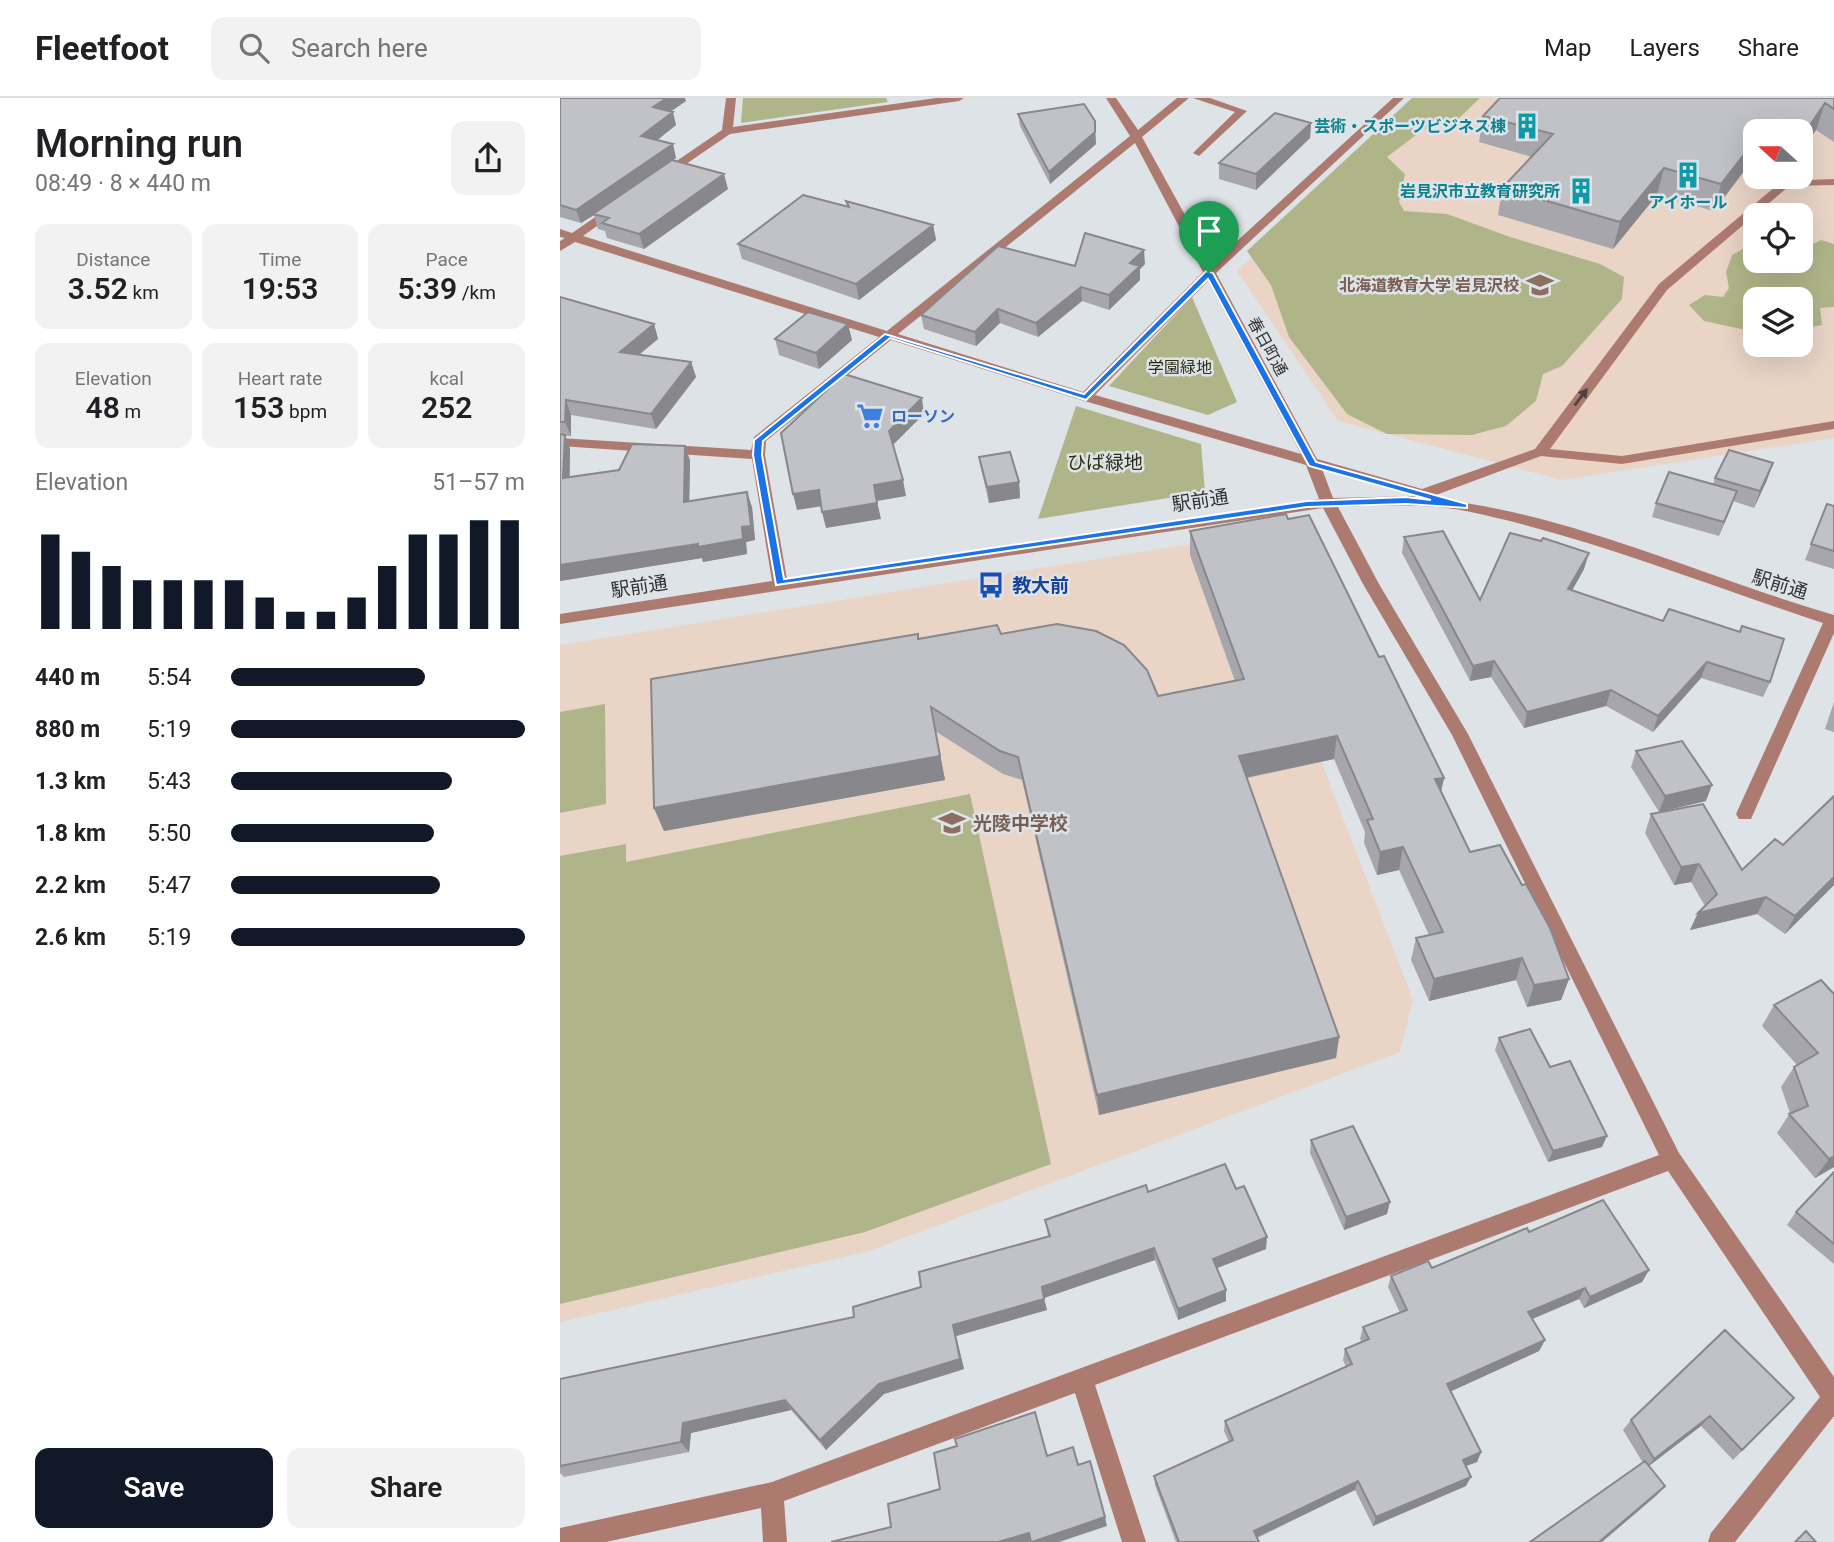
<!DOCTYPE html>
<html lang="en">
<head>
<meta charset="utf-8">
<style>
  :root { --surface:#fff; --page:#f2f2f2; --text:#202124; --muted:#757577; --line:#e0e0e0; --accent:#111827 }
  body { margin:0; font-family:Roboto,"Noto Sans JP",sans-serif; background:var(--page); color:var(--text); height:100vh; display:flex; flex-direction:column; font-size:26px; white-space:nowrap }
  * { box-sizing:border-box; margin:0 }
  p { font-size:23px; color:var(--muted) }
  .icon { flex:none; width:38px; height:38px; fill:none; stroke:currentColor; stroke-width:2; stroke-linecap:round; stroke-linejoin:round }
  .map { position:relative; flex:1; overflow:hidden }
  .details { display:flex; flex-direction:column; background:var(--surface); width:560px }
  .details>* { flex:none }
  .needle { width:46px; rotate:291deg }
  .fabs { position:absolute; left:1183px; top:21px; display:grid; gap:14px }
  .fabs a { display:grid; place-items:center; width:70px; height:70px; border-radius:14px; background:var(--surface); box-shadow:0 7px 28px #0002; font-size:35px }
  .pin { position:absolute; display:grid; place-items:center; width:60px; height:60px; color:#fff; margin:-72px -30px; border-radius:50% 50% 50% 0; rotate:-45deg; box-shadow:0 0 7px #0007 }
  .pin .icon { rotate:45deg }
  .round { display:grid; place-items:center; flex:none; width:74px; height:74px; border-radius:14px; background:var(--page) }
  .head { display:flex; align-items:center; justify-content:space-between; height:119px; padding:0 35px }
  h1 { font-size:38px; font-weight:600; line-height:52px }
  .figures { display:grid; grid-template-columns:repeat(3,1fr); gap:10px; height:119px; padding:7px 35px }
  .figures div { display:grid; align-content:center; border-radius:14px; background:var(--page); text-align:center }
  .figures b { font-size:30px; font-weight:600 }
  .figures small { font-size:19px; font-weight:400 }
  .figures p { font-size:19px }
  .chart { height:196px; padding:14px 35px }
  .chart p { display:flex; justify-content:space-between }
  .chart svg { width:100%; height:126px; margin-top:7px; stroke:var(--accent); stroke-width:6 }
  .action { display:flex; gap:14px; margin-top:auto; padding:14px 35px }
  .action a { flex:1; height:80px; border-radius:14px; background:var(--accent); color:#fff; font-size:28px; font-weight:600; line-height:80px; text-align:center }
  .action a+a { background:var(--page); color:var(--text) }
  ul { padding:0 35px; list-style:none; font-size:23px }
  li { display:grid; grid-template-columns:112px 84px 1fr; align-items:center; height:52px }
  li i { height:18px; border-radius:9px; background:var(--accent) }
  header { display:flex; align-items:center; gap:42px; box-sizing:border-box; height:98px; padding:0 35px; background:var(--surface); border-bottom:2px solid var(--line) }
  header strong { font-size:33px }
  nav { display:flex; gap:38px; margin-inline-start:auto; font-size:24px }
  .search { width:490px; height:63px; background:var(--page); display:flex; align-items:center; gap:18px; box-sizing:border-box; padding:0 24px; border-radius:14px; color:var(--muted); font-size:26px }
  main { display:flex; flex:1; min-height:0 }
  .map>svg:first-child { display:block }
  .education { fill:#e9d4c6; fill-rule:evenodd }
  .green { fill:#b0b589 }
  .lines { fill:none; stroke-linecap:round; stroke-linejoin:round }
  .minor { fill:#ad7a70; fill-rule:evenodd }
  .wall { fill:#a6a6ac }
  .shaded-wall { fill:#87878c }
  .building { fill:#c1c1c8; stroke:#87878c; stroke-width:2 }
  .oneway { fill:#4e4242 }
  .route { fill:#1a73e8; stroke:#fff; stroke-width:2; fill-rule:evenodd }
  .labels { text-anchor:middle; stroke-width:5; stroke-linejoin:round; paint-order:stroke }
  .far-culture-label { font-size:16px; font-weight:bold; fill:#0d838f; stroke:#dee3e8; text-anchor:end }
  .far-education-label { font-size:16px; font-weight:bold; fill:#785e54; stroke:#dee3e8; text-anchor:end }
  .far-street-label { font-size:16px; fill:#2f3032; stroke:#dee3e8 }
  .far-park-label { font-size:16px; fill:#2b2d10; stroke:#dee3e8 }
  .far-shop-label { font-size:16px; font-weight:bold; fill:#366cbe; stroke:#dee3e8; text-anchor:start }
  .park-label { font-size:19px; fill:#2b2d10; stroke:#dee3e8 }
  .street-label { font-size:19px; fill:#2f3032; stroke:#dee3e8 }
  .transit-label { font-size:19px; font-weight:bold; fill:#164399; stroke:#dee3e8; text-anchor:start }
  .education-label { font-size:19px; font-weight:bold; fill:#785e54; stroke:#dee3e8; text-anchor:start }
</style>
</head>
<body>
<header>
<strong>Fleetfoot</strong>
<div class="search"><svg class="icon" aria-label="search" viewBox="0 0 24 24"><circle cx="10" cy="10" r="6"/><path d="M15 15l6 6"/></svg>Search here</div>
<nav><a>Map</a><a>Layers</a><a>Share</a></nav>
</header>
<main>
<section class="details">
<div class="head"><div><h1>Morning run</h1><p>08:49 · 8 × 440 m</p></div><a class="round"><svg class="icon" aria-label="share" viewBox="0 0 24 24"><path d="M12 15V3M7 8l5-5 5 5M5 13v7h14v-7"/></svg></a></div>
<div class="figures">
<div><p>Distance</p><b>3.52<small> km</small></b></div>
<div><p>Time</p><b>19:53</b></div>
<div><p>Pace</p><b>5:39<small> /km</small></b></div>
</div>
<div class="figures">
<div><p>Elevation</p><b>48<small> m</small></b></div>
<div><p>Heart rate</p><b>153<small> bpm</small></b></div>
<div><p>kcal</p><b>252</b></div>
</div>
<div class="chart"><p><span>Elevation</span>51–57 m</p>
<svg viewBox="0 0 160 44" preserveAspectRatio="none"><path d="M5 44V11M15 44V17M25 44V22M35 44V27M45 44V27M55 44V27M65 44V27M75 44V33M85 44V38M95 44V38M105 44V33M115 44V22M125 44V11M135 44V11M145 44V6M155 44V6"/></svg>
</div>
<ul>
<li><b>440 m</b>5:54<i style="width:66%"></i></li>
<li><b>880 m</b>5:19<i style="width:100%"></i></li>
<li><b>1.3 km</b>5:43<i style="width:75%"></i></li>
<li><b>1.8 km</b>5:50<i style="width:69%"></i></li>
<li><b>2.2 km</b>5:47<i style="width:71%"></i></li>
<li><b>2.6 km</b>5:19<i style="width:100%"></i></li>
</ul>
<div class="action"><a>Save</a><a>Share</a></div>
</section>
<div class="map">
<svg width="1274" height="1444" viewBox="0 0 1274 1444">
  <rect width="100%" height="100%" fill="#dee3e8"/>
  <!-- education -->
  <path class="education" d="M860 0H1274V340L1002 382 778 323 677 173ZM1195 33H1241V79H1195ZM1195 117H1241V163H1195ZM1195 201H1241V247H1195Z
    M675 439 853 902 840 954 306 1154 0 1224V547Z"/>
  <!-- green -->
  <path class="green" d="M183 0H326L328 4 181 25Z
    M852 0H920L897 22 864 31 827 59 845 76 839 104 844 113 887 116 950 139 1040 166 1064 179 1062 201 1002 268 983 276 976 303 946 328 912 337 827 336 787 316 729 239 711 187 687 153Z
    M1261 142 1274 146V209L1260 210 1262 227 1241 231V201H1195V234L1144 223 1129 207 1145 197 1163 199 1169 190 1166 174 1172 157 1190 147 1195 148V163H1241V152Z
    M632 199 677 304 648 317 549 288Z
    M516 308 641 346 645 394 478 421Z
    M45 606 46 706 0 715V614Z
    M410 696 491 1066 305 1134 0 1206V758L66 746V764Z"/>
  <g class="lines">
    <!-- minor -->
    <path class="minor" d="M166 0H176L173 29 376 0H404L399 3 170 36 107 79H99V75L162 32Z
      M546 0H556L578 32 617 0H629L582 39 652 166 833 0H844L656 175 757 361 862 391 975 351 1099 186 1222 83 1274 81V87L1229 88 1107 192 990 351 1062 358 1274 323V331L1062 366 981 358 868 400C1008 414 1140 478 1274 517V535L1191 721H1179L1176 716 1263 525C1145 486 1027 438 906 413 864 405 820 408 778 409L819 486 908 636 1119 1055 1274 1279V1318L1175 1444H1148L1151 1435 1260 1299 1108 1073 535 1287 586 1444H562L515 1295 224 1403 227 1444H203L201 1410 46 1444H0V1430L212 1384 1099 1057 892 637 803 486 763 410 0 526V516L212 483 192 361 0 348V340L191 352 194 339 319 239 15 144 0 153V143L5 140 0 139V131L12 135 50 109H58V113L23 138 327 233 570 38ZM575 45 643 174 523 294 338 236ZM648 183 741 356 535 297ZM331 242 521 302 746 367 759 401 227 481 205 357 206 343ZM762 371 855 398 773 400Z
      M633 0H650L687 13 639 58 633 55 635 53 675 14Z"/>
  </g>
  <!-- wall -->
  <path class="wall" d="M0 0 126 3 111 13 116 27 97 42 116 60 113 62 168 91 84 151 47 140 45 133 38 131 34 117 21 125 0 119Z
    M1274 0V44L1256 32 1241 54V33H1195V61H1193L1154 113 1097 97 1053 151 938 117 942 90 972 59 919 44 923 18Z
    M458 16 536 46 490 86 460 28Z
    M751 25 750 40 696 92 659 81V65Z
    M286 103 373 127 376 142 299 202 182 161 178 146 287 108Z
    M585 166 580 171V182L549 212 522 203 478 239 440 225 416 248 364 231 361 217 515 168Z
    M0 199 94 226 98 241 79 257 131 264 136 279 96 331 11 317V338H5L10 351V379L130 362 129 404 192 409 195 442 186 444 187 456 143 464 142 460 0 483Z
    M215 241 292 242 259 271 219 257Z
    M419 359 459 384 460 400 429 405 422 375Z
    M1155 380 1207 382 1194 410 1173 403 1159 438 1092 419 1096 405 1153 386Z
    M1267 406 1274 408V471L1245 462Z
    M630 433 819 559 884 680 881 693 910 754 1009 881 1001 902 967 909 956 882 869 903 851 862 856 840 869 837 839 772 817 777 804 745 805 734 774 661 687 680 779 939 776 960 539 1017 462 682 443 676 375 633 385 682 104 733 94 710 359 540 441 536 598 598 675 583 630 457Z
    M844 439 920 502 1024 471 1012 492 1210 584 1203 599 1141 580 1093 634 1046 608 964 630 931 579 910 583 842 455Z
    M1274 604V634L1265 631Z
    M1076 653 1146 703 1099 714 1071 669Z
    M1091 716 1182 772 1274 787 1225 836 1197 816 1130 832 1138 815 1145 808 1131 784 1114 787 1085 735Z
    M1261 882 1274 1069 1255 1080 1217 1035 1230 1015 1221 989 1234 969 1237 967 1202 928 1214 907Z
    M939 940 990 969 1042 1049 988 1064 935 952Z
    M751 1042 827 1116 784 1132 750 1055Z
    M1274 1074V1166L1227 1127 1236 1114Z
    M676 1091 706 1151 657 1170 666 1203 618 1222 595 1162 484 1200 487 1212 396 1238 404 1271 324 1296 266 1352 231 1312 131 1335 129 1354 4 1379 0 1375V1281L294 1219 361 1189 488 1138 485 1122 588 1094Z
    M969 1134 1089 1172 1082 1184 1024 1210 1019 1201 972 1221 985 1242 979 1253 891 1293 921 1354 917 1364 906 1368V1388L813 1428 795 1392 697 1440 699 1444H616L595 1387 594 1378 669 1344 664 1333 665 1323 786 1269 783 1262 785 1251 802 1244 800 1241 803 1229 840 1215 828 1189 831 1178 872 1170Z
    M1234 1300 1173 1362 1141 1328 1089 1368 1097 1397 1083 1365 1063 1332 1071 1322Z"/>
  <!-- shaded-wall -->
  <path class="shaded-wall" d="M107 0H125L126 3 97 23 93 9Z
    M1265 5 1256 32 1241 54V49L1246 33Z
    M113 14 116 27 85 52 81 38Z
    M535 23 536 46 490 86 489 74Z
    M751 25 750 40 696 92V76Z
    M1234 30 1233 33H1210Z
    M1195 42V61H1193L1154 113 1161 86Z
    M113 46 116 60 35 116H33L34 117 21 125 16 112Z
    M1104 70 1097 97 1053 151 1060 124Z
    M164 76 168 91 84 151 79 136Z
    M373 127 376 142 299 202 296 186Z
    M584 152 585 166 580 171V182L549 212V197L570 165Z
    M521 189 522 203 478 239 476 225Z
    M438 211 440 225 416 248 415 234Z
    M94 226 98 241 65 268 60 254Z
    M288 226 292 242 259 271 256 255Z
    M131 264 136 279 96 331 91 316Z
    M362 300 364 316 332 348 329 333Z
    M6 302 11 317V338L5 324Z
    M5 337 10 351 9 395 3 380Z
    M125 348 130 362 129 419 124 404Z
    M1213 365 1207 382 1194 410 1200 393Z
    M343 382 346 398 317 403 321 421 266 430 262 414 314 387Z
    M459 384 460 400 429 405 427 389Z
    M259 392 263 408 237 412 233 396Z
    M1177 393 1172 407 1159 438 1164 424Z
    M187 394 192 409 195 442 186 444 187 456 143 464 142 460 0 483V467L138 446 182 429Z
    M1029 455 1024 471 1004 507 1008 491Z
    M934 563 931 579 910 583 913 568Z
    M1147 564 1141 580 1093 634 1098 618Z
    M1051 592 1046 608 964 630 967 614Z
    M371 609 385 682 104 733 94 710Z
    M777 638 774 661 679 681V658Z
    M884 680 879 703 875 681Z
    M1152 687 1146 703 1099 714 1105 698Z
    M843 749 839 772 817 777 820 754Z
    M1139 766 1131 784 1114 787 1121 769Z
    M1274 779V787L1225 836 1235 818Z
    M1206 799 1197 816 1130 832 1138 815Z
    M962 860 956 882 869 903 874 881Z
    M1009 881 1001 902 967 909 974 887Z
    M779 939 776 960 539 1017 537 997Z
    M1047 1038 1042 1049 988 1064 993 1053Z
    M1274 1058V1069L1255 1080 1269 1061Z
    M830 1104 827 1116 784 1132 786 1119Z
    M707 1139 706 1151 652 1172 653 1161Z
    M594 1150 595 1162 484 1200 482 1189Z
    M1089 1172 1082 1184 1024 1210 1030 1199Z
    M1025 1190 1019 1201 963 1225 968 1214Z
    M666 1192V1203L618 1222V1211Z
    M484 1201 487 1212 396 1238 404 1271 324 1296 266 1352 260 1342 319 1286 393 1227Z
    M985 1242 979 1253 883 1297 887 1286Z
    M225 1302 231 1312 131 1335 129 1354 121 1344 123 1325Z
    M1150 1318 1141 1328 1086 1370 1094 1361Z
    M921 1354 917 1364 898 1371 903 1362Z
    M911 1379 906 1388 813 1428 816 1419Z
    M798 1383 795 1392 693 1441 694 1433Z
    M1105 1388 1097 1397 1042 1444H1039Z
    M545 1419 547 1428 499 1444H472Z
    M469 1435 472 1443 468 1444H438Z"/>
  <!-- building -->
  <path class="building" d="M0 0H107L93 9 113 14 81 38 113 46 16 112 0 107Z
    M940 0H1274V11L1265 5 1246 33 1234 30 1210 33H1195V42L1161 86 1104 70 1060 124 942 90 993 36 923 18Z
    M524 6 535 23V34L489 74 458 16Z
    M715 15 751 25 696 76 659 65Z
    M112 62 164 76 79 136 42 125 49 120 33 116Z
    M243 97 289 109 286 103 373 127 296 186 178 146Z
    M525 135 584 152 570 165 580 168 549 197 521 189 476 225 438 211 415 234 361 217 438 148 515 168Z
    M0 199 94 226 60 254 131 264 91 316 6 302 5 324H0Z
    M248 214 288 226 256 255 215 241Z
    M284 276 362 300 329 333 343 382 314 387 317 405 262 414 259 392 233 396 221 335Z
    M0 336 5 337 3 380 59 372 72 346 125 348 124 404 187 394 191 428 182 429 183 441 138 449V446L0 467Z
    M1169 352 1213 365 1200 393 1155 380Z
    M450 354 459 384 427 389 419 359Z
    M1109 374 1177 393 1164 424 1096 405Z
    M1267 406 1274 408V453L1251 446Z
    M726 416 728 421 749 417 819 559 824 558 884 680 875 681 910 754 940 747 962 787 966 786 990 830 1009 881 974 887 962 860 874 881 856 840 883 834 843 749 820 754 807 722 813 721 777 638 679 658 779 939 537 997 458 659 440 653 371 609 380 658 94 710 91 581 358 536V541L437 527 441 536 497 526 536 533 564 547 587 572 598 598 684 581 630 433Z
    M883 433 920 502 950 435 981 443 983 440 1029 455 1008 491 1103 523 1109 511 1180 534 1182 528 1224 541 1210 584 1147 564 1098 618 1051 592 967 614 934 563 913 568 844 439Z
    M1122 643 1152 687 1105 698 1076 653Z
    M1274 698V779L1235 818 1206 799 1138 815 1157 796 1139 766 1121 769 1091 716 1143 706 1182 772 1215 741 1223 747Z
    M1261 882 1274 896V1058L1269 1061 1229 1016 1248 1008 1234 969 1258 955 1214 907Z
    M970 931 990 969 1010 963 1047 1038 993 1053 939 940Z
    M793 1028 830 1104 786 1119 751 1042Z
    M665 1066 676 1091 684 1088 707 1139 653 1161 666 1192 618 1211 594 1150 482 1189 484 1201 393 1227 400 1261 319 1286 260 1342 225 1302 123 1325 121 1344 0 1368V1281L294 1219 293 1209 361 1189 359 1174 490 1138 485 1122 586 1087 588 1094Z
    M1274 1074V1146L1236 1114Z
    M1043 1102 1089 1172 1030 1199 1025 1190 968 1214 985 1242 887 1286 921 1354 903 1362 911 1379 816 1419 798 1383 694 1433 699 1444H619L594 1378 673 1342 665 1323 792 1266 785 1251 809 1241 803 1229 847 1212 831 1178 868 1163 872 1170 967 1130 969 1134Z
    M1165 1232 1234 1300 1182 1352 1150 1318 1094 1361 1071 1322Z
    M475 1314 487 1358 513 1349 518 1367 530 1363 545 1419 472 1444H471L469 1435 438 1444H271L331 1429 328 1406 380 1391 374 1355 397 1348 395 1341Z
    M1085 1363 1105 1388 1039 1444H970Z
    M1246 1433 1256 1444H1235Z"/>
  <!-- one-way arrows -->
  <defs><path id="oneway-solid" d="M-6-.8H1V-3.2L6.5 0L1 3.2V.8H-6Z" transform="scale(1.75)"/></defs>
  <use class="oneway" href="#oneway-solid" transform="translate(1021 299) rotate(-53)"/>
  <!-- route -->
  <path class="route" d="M646 173 653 175 756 364 907 406V410L846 406 747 409 216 487 193 357 194 342 325 236 524 296ZM648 181 749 368 871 402 846 399 747 403 224 481 202 357 203 343 330 240 526 302Z"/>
  <!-- icons -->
  <defs>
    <g id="building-bare" transform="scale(2.1)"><path d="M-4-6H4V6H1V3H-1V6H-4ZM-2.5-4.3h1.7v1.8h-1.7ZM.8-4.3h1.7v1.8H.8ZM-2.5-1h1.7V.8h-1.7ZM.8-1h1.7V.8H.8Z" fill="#0f9aa8" stroke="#dee3e8" stroke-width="2.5" paint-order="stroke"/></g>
    <g id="university-bare" transform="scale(2.1)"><path d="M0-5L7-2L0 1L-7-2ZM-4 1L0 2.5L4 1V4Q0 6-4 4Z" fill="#8d6e63" stroke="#dee3e8" stroke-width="2.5" paint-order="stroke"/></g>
    <g id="supermarket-bare" transform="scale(2.1)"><path d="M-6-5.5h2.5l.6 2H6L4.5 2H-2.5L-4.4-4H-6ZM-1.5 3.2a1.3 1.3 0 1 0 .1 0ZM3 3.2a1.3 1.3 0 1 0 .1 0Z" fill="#3f7fe0" stroke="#dee3e8" stroke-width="2.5" paint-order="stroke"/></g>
    <g id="bus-bare" transform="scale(2.1)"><path d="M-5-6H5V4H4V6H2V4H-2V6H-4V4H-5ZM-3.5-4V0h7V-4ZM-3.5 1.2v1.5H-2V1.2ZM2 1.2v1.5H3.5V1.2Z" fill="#1a4fb4" stroke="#dee3e8" stroke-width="2.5" paint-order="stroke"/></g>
    <g id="school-bare" transform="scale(2.1)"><path d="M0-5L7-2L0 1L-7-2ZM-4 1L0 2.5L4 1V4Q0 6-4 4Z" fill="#8d6e63" stroke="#dee3e8" stroke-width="2.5" paint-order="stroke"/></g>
  </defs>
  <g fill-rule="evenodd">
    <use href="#building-bare" x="967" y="28"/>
    <use href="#building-bare" x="1128" y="77"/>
    <use href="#building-bare" x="1021" y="93"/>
    <use href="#university-bare" x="980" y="187"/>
    <use href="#supermarket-bare" x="310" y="318"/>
    <use href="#bus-bare" x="431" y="487"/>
    <use href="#school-bare" x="392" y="725"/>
  </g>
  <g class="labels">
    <!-- far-culture labels -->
    <g class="far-culture-label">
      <text x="946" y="34">芸術・スポーツビジネス棟</text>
      <text x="1000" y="99">岩見沢市立教育研究所</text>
      <text x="1128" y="110" text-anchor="middle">アイホール</text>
    </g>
    <!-- far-education labels -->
    <g class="far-education-label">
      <text x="959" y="193">北海道教育大学 岩見沢校</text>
    </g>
    <!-- far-street labels -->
    <g class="far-street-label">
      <text transform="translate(708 248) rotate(61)" y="6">春日町通</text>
    </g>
    <!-- far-park labels -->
    <g class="far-park-label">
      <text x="620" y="275">学園緑地</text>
    </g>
    <!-- far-shop labels -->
    <g class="far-shop-label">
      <text x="331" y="324">ローソン</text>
    </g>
    <!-- park labels -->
    <g class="park-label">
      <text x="545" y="371">ひば緑地</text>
    </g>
    <!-- street labels -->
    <g class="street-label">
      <text transform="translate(640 402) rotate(-9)" y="7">駅前通</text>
      <text transform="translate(1220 486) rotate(17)" y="7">駅前通</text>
      <text transform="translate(79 488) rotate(-9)" y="7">駅前通</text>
    </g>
    <!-- transit labels -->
    <g class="transit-label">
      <text x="452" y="494">教大前</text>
    </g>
    <!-- education labels -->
    <g class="education-label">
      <text x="413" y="732">光陵中学校</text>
    </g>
  </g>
</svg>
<div class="fabs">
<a><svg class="needle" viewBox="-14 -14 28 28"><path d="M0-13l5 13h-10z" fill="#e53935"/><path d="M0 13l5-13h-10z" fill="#757577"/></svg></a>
<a><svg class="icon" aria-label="locate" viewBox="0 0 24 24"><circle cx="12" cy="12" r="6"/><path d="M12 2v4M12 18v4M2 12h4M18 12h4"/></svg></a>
<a><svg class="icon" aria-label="layers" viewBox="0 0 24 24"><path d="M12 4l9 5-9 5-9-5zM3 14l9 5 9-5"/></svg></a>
</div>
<div class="pin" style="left:649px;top:175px;background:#1e9e55"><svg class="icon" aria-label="arrive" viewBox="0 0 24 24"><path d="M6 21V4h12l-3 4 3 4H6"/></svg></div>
</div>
</main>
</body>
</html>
